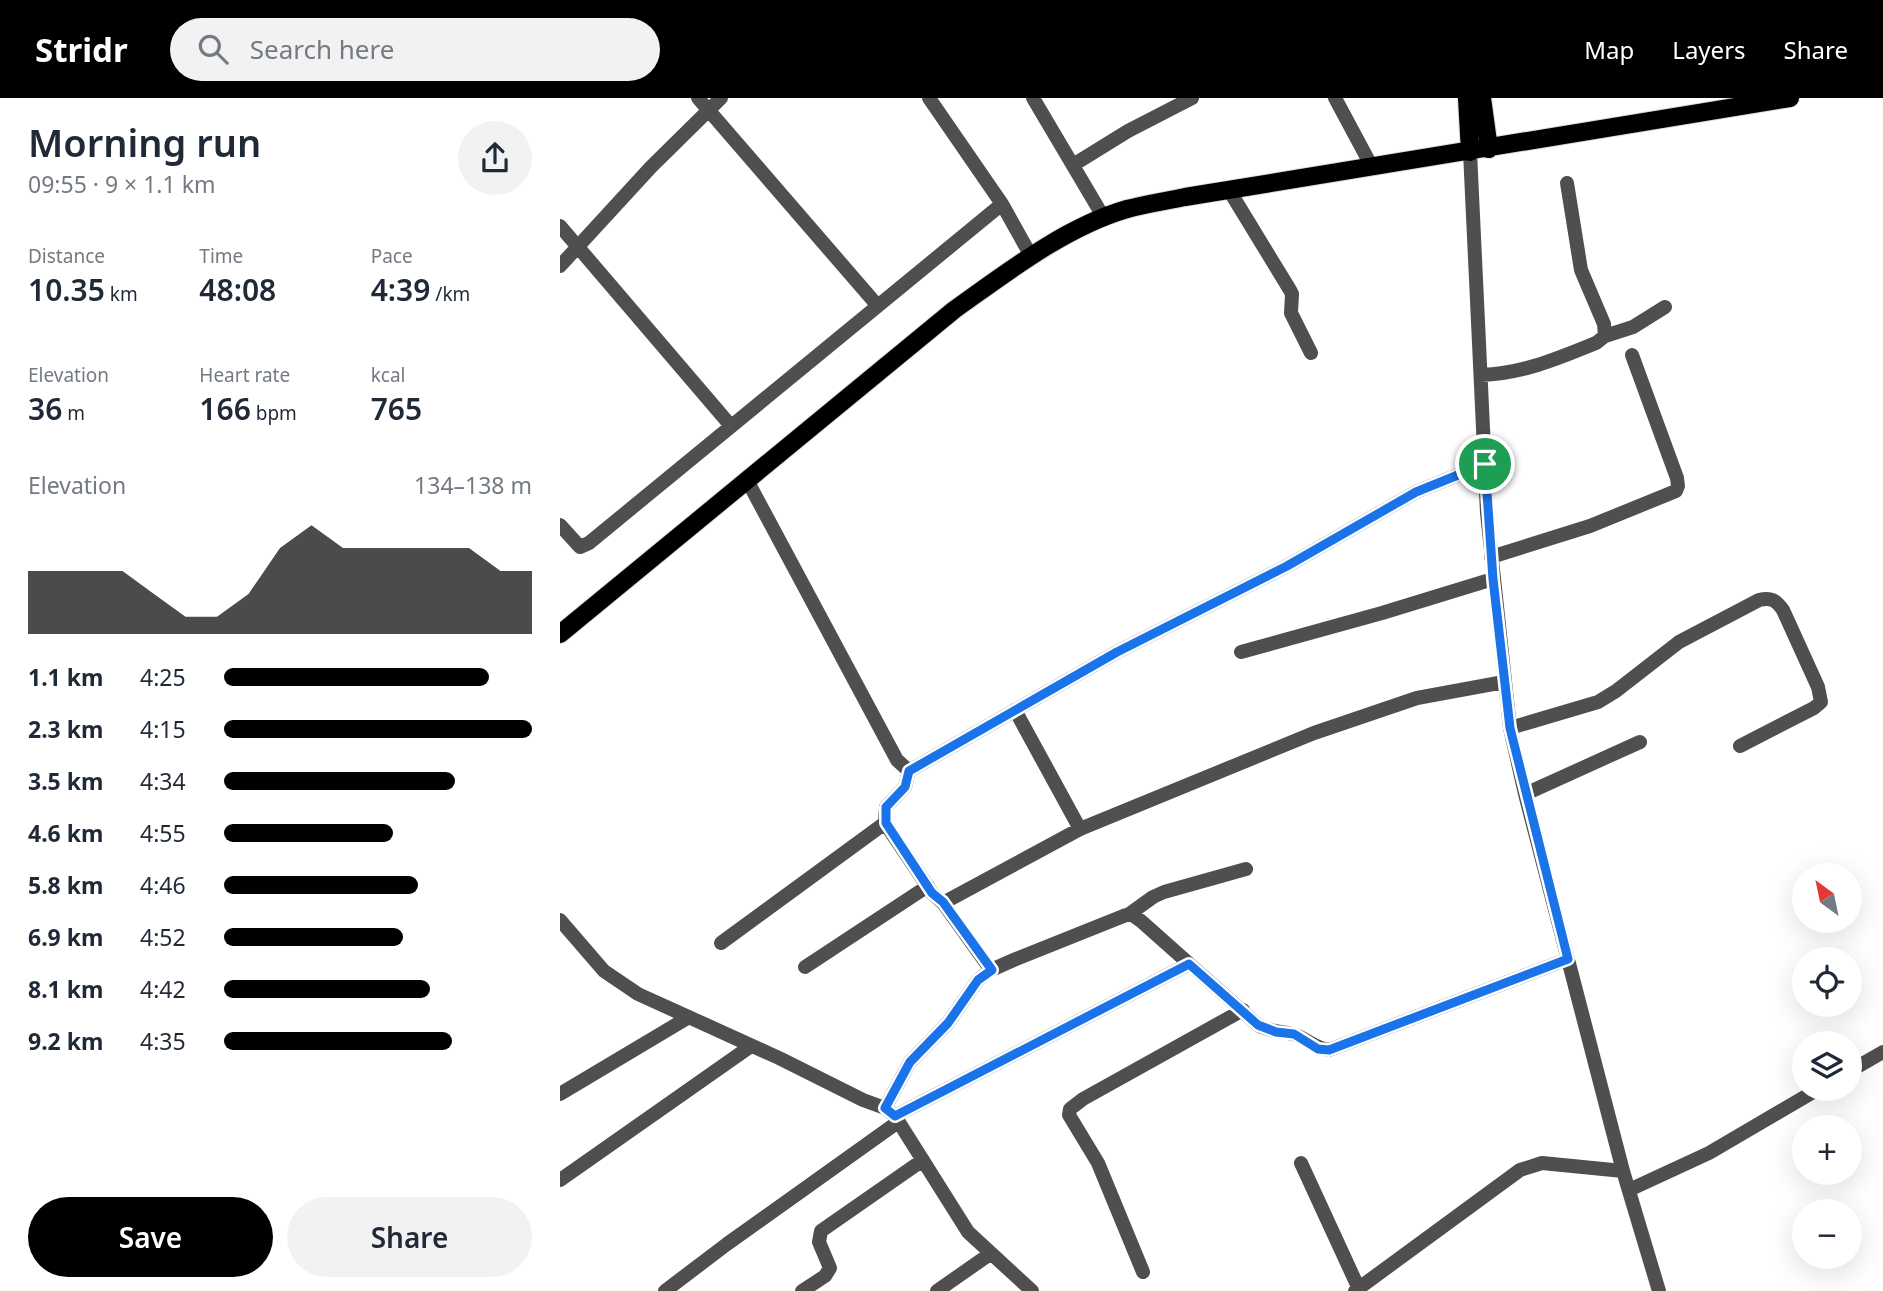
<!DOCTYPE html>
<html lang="en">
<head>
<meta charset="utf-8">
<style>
  :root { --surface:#fff; --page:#f2f2f3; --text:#1f2937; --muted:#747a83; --accent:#000 }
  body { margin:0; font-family:"Noto Sans",sans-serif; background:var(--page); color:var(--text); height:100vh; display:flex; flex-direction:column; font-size:26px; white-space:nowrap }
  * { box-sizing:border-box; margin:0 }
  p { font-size:23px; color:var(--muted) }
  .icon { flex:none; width:38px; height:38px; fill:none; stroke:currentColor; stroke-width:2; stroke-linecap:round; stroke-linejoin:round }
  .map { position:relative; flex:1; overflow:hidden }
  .panel { display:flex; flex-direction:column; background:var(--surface); width:560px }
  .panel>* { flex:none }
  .needle { width:46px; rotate:327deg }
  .controls { position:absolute; left:1232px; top:765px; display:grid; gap:14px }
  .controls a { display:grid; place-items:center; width:70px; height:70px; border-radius:50%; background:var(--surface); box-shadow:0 7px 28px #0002; font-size:35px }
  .pin { position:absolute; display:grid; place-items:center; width:60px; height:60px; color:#fff; margin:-30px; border:4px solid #fff; border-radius:50%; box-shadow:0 2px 7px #0007 }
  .round { display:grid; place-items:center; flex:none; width:74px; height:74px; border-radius:37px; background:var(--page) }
  .summary { display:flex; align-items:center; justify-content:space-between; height:119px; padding:0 28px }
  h1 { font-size:38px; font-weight:600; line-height:52px }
  .stats { display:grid; grid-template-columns:repeat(3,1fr); gap:10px; height:119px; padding:7px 28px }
  .stats div { display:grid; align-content:center }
  .stats b { font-size:30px; font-weight:600 }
  .stats small { font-size:19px; font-weight:400 }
  .stats p { font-size:19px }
  .chart { height:196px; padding:14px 28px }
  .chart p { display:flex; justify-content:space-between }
  .chart svg { width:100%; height:126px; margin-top:7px; fill:var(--accent); opacity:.7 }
  .cta { display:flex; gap:14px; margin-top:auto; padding:14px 28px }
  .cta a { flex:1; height:80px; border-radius:42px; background:var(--accent); color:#fff; font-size:28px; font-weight:600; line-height:80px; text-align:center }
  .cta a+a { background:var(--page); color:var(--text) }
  ul { padding:0 28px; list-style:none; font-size:23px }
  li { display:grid; grid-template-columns:112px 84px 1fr; align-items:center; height:52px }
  li i { height:18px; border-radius:9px; background:var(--accent) }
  header { display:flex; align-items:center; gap:42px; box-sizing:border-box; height:98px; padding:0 35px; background:var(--accent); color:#fff }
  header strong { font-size:33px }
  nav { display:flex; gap:38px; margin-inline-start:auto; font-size:24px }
  .search { width:490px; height:63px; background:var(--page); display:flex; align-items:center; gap:18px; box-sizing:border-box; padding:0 24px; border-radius:38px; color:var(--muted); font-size:26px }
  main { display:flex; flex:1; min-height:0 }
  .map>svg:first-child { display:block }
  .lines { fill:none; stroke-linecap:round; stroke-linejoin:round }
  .major-casing { stroke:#dbdbdb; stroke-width:20 }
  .minor { stroke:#4f4f4f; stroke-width:14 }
  .major { stroke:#000; stroke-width:18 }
  .route-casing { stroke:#fff; stroke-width:14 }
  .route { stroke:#1a73e8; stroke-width:9 }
</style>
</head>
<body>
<header>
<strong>Stridr</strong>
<div class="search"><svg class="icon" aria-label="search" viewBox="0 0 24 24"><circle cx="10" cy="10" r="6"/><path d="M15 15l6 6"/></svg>Search here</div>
<nav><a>Map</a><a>Layers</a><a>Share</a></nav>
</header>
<main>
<section class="panel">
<div class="summary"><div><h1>Morning run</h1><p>09:55 · 9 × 1.1 km</p></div><a class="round"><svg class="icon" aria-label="share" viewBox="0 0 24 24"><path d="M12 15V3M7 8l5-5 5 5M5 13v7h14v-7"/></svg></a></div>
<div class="stats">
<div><p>Distance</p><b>10.35<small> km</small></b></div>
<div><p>Time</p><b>48:08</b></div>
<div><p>Pace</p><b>4:39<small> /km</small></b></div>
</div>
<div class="stats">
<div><p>Elevation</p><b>36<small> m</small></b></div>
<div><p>Heart rate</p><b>166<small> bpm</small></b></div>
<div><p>kcal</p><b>765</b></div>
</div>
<div class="chart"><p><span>Elevation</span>134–138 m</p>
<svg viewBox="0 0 160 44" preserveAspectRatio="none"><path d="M0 44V22L10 22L20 22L30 22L40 30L50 38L60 38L70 30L80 14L90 6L100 14L110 14L120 14L130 14L140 14L150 22L160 22V44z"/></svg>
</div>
<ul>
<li><b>1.1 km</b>4:25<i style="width:86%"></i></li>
<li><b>2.3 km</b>4:15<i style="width:100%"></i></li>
<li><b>3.5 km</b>4:34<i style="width:75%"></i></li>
<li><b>4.6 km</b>4:55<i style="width:55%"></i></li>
<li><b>5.8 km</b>4:46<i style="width:63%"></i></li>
<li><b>6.9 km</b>4:52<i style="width:58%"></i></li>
<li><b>8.1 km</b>4:42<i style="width:67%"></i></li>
<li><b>9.2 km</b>4:35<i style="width:74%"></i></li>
</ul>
<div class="cta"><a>Save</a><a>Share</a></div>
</section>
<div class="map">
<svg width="1323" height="1193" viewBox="0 0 1323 1193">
  <rect width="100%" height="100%" fill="#fff"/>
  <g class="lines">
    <!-- major casing -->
    <g class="major-casing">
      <path id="major" d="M907 0 910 54
        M922 0 929 51
        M0 536 394 212C446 175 505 129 567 111 586 106 606 103 625 99L1230 0"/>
    </g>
    <!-- minor -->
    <path class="minor" d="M138 0 317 207
      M369 0 442 106 471 158
      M473 0 544 120
      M775 0 812 69
      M910 54 927 415 950 630 965 696 1063 1073 1099 1193
      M513 67 568 33 632 0
      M669 92 730 192 732 196 731 215 751 255
      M0 128 171 328
      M0 168 91 69 161 0
      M1045 238 1073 229 1105 209
      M921 277C964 275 997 261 1036 245L1045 238 1044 226 1021 172 1007 85
      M187 382 337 662 349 673
      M0 427 20 449 29 445 442 106
      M931 459 1030 428 1116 393 1118 388 1117 380 1072 257
      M681 554 822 515 933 481
      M455 612 520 731
      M950 630 1038 604 1056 593 1119 544 1199 502C1211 499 1216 502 1223 512L1258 589 1261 604 1254 610 1180 648
      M965 696 1080 644
      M383 805 520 731 754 635 857 600 944 584
      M568 817 593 799 604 794 686 771
      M0 822 44 873 78 896 219 960 303 1002 325 1010 335 1018 408 1134 472 1193
      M161 845 325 725
      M245 869 368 788
      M431 872 383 805 372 795 325 725 326 709 345 689 349 673 557 554 727 468 856 394 925 366
      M1290 973 1323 954
      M0 996 129 919
      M325 1010 350 964 388 925 418 882 431 872 456 861 566 817 571 816 581 823 698 927C710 934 720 933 732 936 745 939 754 950 769 952L1008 861
      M335 1018 629 866
      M741 1065 799 1191
      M0 1082 191 948
      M1069 1092 1149 1055 1260 990
      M583 1174 538 1065 509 1017 510 1011 523 1001 683 912
      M105 1193 167 1146 338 1024
      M242 1193 265 1178 270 1170 259 1144 261 1133 363 1062
      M377 1193 430 1156
      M795 1193 960 1072 982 1065 1063 1073"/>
    <!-- major -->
    <use href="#major" class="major"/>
  </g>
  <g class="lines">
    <!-- route casing -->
    <g class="route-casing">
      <path id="route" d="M925 366 933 481 950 630 1008 861 769 952 758 951 734 936 716 934 698 927 629 866 335 1018 325 1010 350 964 388 925 418 882 432 872 383 804 372 795 326 725V709L345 689 349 673 557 554 727 468 856 394Z"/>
    </g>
    <!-- route -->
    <use href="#route" class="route"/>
  </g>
</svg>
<div class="controls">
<a><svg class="needle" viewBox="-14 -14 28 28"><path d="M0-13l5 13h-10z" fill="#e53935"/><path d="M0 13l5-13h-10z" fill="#747a83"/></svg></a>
<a><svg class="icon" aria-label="locate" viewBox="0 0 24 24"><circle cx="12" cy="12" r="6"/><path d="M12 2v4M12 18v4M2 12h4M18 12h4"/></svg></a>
<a><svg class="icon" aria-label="layers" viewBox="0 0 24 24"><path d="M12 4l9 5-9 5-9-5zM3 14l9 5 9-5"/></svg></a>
<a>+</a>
<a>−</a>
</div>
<div class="pin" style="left:925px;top:366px;background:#1e9e55"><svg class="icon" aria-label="arrive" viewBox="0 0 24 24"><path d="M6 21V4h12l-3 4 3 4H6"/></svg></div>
</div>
</main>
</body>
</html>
